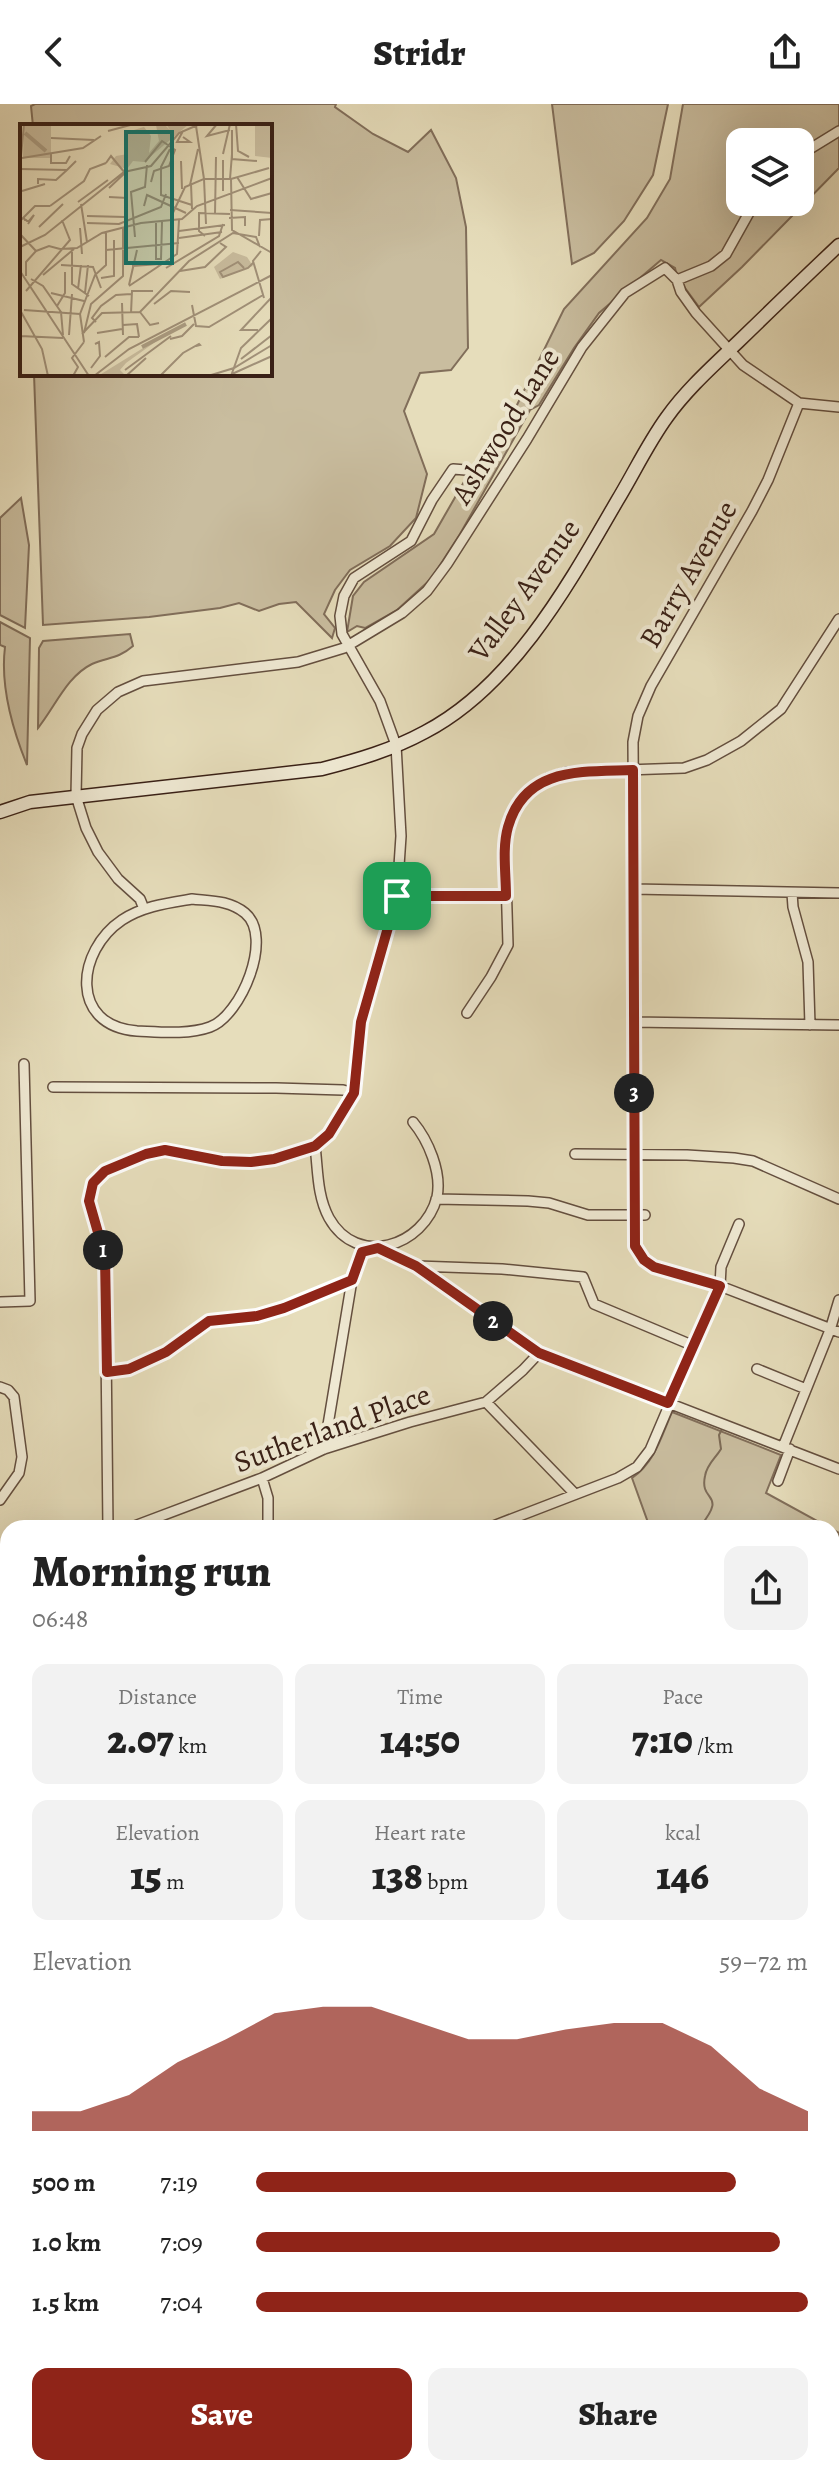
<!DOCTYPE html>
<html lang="en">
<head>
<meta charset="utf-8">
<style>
  :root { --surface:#fff; --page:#f2f2f2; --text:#222; --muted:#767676; --accent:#8f2418 }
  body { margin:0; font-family:Alegreya,serif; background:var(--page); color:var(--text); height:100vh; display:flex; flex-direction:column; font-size:30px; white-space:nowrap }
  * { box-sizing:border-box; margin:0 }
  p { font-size:26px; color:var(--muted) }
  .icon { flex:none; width:44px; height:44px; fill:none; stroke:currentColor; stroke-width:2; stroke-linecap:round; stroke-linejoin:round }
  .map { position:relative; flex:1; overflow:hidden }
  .sheet { position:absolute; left:0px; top:1416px; width:840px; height:956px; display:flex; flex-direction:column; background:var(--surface); border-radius:24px 24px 0 0; box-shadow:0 8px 32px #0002 }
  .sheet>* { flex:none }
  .tools { position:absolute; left:726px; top:24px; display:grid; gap:16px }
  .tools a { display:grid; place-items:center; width:88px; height:88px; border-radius:16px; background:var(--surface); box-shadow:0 8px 32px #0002; font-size:40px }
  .pin { position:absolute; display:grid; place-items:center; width:68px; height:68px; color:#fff; margin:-34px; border-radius:16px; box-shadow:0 4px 12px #0006 }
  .km { position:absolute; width:40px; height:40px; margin:-20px; border-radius:50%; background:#222; color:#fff; font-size:22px; line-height:40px; text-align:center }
  .round { display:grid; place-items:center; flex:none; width:84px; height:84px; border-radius:16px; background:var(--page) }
  .headline { display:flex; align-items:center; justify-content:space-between; height:136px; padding:0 32px }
  h1 { font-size:44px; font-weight:800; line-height:60px }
  .figures { display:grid; grid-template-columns:repeat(3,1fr); gap:12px; height:136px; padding:8px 32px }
  .figures div { display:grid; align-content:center; border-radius:16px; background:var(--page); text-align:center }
  .figures b { font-size:40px; font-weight:800 }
  .figures small { font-size:22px; font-weight:400 }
  .figures p { font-size:22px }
  .chart { height:224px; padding:16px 32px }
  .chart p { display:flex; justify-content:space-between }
  .chart svg { width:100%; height:144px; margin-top:8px; fill:var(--accent); opacity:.7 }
  .action { display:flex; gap:16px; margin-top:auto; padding:16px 32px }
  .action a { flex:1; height:92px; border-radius:16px; background:var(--accent); color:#fff; font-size:32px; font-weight:800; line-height:92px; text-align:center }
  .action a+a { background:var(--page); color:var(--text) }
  ul { padding:0 32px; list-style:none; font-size:26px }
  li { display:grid; grid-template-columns:128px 96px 1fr; align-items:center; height:60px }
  li i { height:20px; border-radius:10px; background:var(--accent) }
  header { display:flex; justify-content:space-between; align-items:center; height:104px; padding:0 32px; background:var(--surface); font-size:36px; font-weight:800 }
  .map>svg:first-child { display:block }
  .green { fill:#c9bd9f; stroke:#816e5a; stroke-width:2; fill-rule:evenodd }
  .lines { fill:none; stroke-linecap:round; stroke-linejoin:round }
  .stream { stroke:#7d6b57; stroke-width:2 }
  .street-casing { stroke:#644f3f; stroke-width:12 }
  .secondary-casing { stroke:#392016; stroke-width:15 }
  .street { stroke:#efe9d3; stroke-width:9 }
  .secondary { stroke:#efe9d3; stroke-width:12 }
  .route-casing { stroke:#fff; stroke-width:16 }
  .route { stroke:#8f2418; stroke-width:10 }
  .labels { text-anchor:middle; stroke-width:8; stroke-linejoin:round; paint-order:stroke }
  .street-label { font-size:30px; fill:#392016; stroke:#efe9d3 }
  .inset-river { fill:none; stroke:#ab9d83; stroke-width:4 }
  .inset-road { fill:none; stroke:#a19179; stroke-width:2 }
  .view { fill:#0f766e; fill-opacity:0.15; stroke:#0f766e; stroke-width:4 }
  .inset-edge { fill:none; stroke:#392016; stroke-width:4 }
</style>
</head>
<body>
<header><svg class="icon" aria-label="back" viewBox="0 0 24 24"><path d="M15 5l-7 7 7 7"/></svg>Stridr<svg class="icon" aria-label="share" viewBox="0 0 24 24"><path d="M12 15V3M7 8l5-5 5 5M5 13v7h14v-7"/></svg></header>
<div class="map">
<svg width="839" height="2372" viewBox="0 0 839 2372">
  <rect width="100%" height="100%" fill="#e6ddbb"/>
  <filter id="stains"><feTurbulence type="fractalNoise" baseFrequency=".0025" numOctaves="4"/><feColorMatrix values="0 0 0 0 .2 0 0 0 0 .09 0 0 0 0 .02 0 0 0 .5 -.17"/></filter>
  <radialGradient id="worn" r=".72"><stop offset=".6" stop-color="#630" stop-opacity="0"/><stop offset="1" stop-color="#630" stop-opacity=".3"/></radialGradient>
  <!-- green -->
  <path class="green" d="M35 0H336L335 3 373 30 408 48 431 26 456 74 466 123 468 244 451 266 420 269 404 307 427 370 416 414 390 442 350 466 335 486 324 510 335 524 332 534 296 498 279 500 259 507 239 499 220 504 149 513 43 521 34 270H270V22H33L31 2Z
    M552 0H668L653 71 624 117 594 149 572 160Z
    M683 0H839V64L742 163 699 203 677 173 675 164 661 156 599 209 574 244 539 301 530 306 460 430 431 475 397 506 365 524 357 522 347 528 353 492 364 478 434 430 465 376 515 305 564 205 647 114 670 75ZM740 38H800V98H740Z
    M21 394 29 441 25 524 0 511V414Z
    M0 518 30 534 27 661C12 624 0 583 5 543L0 541Z
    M130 530 133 542C118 555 108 553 92 560 67 572 55 603 38 624L39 544 43 537Z
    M672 1308 781 1351 766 1389 830 1424H650L632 1374C655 1358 661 1333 672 1308Z
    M832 1425 839 1429V1501L832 1513Z"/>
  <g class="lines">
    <!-- stream -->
    <path class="stream" d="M699 1424C729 1387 699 1400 705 1372 707 1360 715 1355 721 1345L719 1331 722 1325
      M39 2372V2365H104"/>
    <!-- street casing -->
    <g class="street-casing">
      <path id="street" d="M800 51 839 27
        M677 176 711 162 726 150 755 98
        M799 299 768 376 752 407 651 582 638 612 633 638 636 1050 635 1142 644 1156 654 1163 720 1182 839 1228
        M633 785 839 789
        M792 789 793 803 808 858 810 921
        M397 792H506
        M192 795C210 797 229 796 245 809 274 833 241 912 210 923 188 931 160 928 137 927 69 922 76 847 122 816 143 802 168 799 192 795Z
        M144 805 140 795 118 775 98 748 86 724 76 692 77 644 82 630 97 606 118 588 143 577 298 558 344 544 402 509 427 487 447 460 527 335 582 243 625 189 665 164 677 176 681 188 696 209 743 261 799 299 839 303
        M467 909 491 873 508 841 505 741 508 722 518 700 532 686 548 674 568 668 684 664 707 656 741 637 781 605 839 515
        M633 918 839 921
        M53 983 276 984 343 986 354 989
        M315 1042C318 1066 317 1092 329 1114 357 1164 424 1143 437 1093 442 1068 428 1036 413 1018
        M575 1050 687 1051 734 1054 753 1057 839 1095
        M436 1095 528 1097 549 1099 588 1111H645
        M417 1162 502 1165 583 1173 594 1200 694 1242
        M0 1198 30 1197 24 960
        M757 1265 806 1285
        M107 1268 129 1265 166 1248 199 1226 209 1217 257 1212 284 1204 352 1176
        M0 1283 8 1286 14 1293 22 1353 19 1369 0 1396
        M486 1298 575 1390
        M783 1343 830 1226 839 1196
        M324 1345 352 1176 362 1148 378 1144 416 1162 539 1249 839 1365
        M262 1374 268 1394V1424
        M778 1377 790 1345
        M108 1424 105 1153 89 1097 93 1079 105 1067 146 1050 165 1046 222 1057 251 1058 274 1055 315 1042 329 1030 354 989 361 918 397 792 401 732 396 641 380 597 342 530 340 512 344 492 354 474 411 437 432 396 453 365 466 366
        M129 1424 262 1374 324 1345 410 1318 486 1298 523 1266 539 1249
        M488 1424 618 1374 637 1363 650 1346 720 1182 721 1163 739 1120
        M0 1612 8 1608
        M0 1956 8 1955
        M832 2006 839 2007
        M832 2127H839
        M0 2134H8
        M832 2297 839 2294
        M356 2364V2372
        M113 2372V2364
        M763 2372 767 2364"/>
    </g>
    <!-- secondary casing -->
    <g class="secondary-casing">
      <path id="secondary" d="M0 708 30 698 322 665C357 656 392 646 425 628 513 582 569 480 617 397 634 369 648 339 667 313 687 285 713 262 738 238 772 205 805 173 839 141
        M832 1528 839 1518
        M832 1541 839 1535
        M832 1591 839 1596
        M0 1717 8 1715"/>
    </g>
    <!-- street -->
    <use href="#street" class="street"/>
    <!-- secondary -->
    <use href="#secondary" class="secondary"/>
  </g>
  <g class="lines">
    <!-- route casing -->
    <g class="route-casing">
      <path id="route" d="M633 666 635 1142 644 1156 654 1163 720 1182 668 1299 539 1249 416 1162 378 1144 362 1148 352 1176 284 1204 257 1212 209 1217 166 1248 129 1265 107 1268 105 1153 89 1097 93 1079 105 1067 146 1050 165 1046 222 1057 251 1058 274 1055 315 1042 329 1030 354 989 361 918 397 792H506C506 770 502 744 508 723 525 662 583 668 633 666Z"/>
    </g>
    <!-- route -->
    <use href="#route" class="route"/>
  </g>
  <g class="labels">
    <!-- street labels -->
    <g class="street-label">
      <text transform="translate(505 322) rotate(-58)" y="10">Ashwood Lane</text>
      <text transform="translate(688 470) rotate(-60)" y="10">Barry Avenue</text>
      <text transform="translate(524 486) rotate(-54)" y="10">Valley Avenue</text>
      <text transform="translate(332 1324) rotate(-20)" y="10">Sutherland Place</text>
    </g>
  </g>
  <!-- overview -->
  <g transform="translate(20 20)">
    <rect width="252" height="252" fill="#e6ddbb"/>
    <path d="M4 0H31V34H3ZM144 0 150 6 146 0H169L124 38 113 37 107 45 90 40 96 32 108 30 107 8 124 3 131 12 129 29 139 17 136 1ZM235 0H252V34L235 32ZM213 128 227 133 233 142 200 155 194 143ZM149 208 106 239 100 246 106 252H78Z" fill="#c9bd9f"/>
    <path class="inset-river" d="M5 9 26 27M122 223 166 200"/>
    <path class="inset-road" d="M197 0 187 12 210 6M216 0 218 27 229 33M212 6V35L237 37M88 7 114 0M163 7 157 18H170L163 13M31 14 74 16M150 25 141 43V71L172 81M31 30V39H46L50 32M203 30 210 0M2 34 63 24 81 12M161 37 162 65M125 38 142 17 155 26 149 42 134 47 131 58M86 39 91 32 105 49 89 64M0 43 4 0M0 45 47 46 56 37M217 53 231 75 252 69M210 55 212 30M211 55 212 106 252 129M18 60V55L36 56 47 46M171 60 172 85M170 61 178 25M2 67 25 60M203 67V36M89 73 107 74V61M58 78 88 56M61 80 67 118M30 82 64 57 70 45 86 39M124 82 127 71 166 89M210 86 252 89M195 90 196 33M67 92 105 93M151 93 165 63 184 55 176 2M4 94 5 96H6L7 97H9L14 91 8 100M209 94 225 93V102M0 97 15 82H30M67 99 99 100 141 83 146 70M136 99V135H141L142 98M186 100 184 55H211L249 44M19 103 43 80M60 104 62 130M159 107 205 101M0 110 16 127 29 122 40 125M185 112 179 107V89L210 90M239 112 240 96 252 95M115 113 111 68 125 63 127 41M159 114 202 108M0 123 25 111 104 48 131 42 159 9 180 0M40 125 57 124 82 109 121 99 162 95 177 82 252 54M86 126 159 119M241 127 233 137 244 174M52 128V160L69 172M41 141 73 143 81 164M112 142 140 140M146 144 199 112 203 100M224 144 218 138 200 148 203 153 228 144 233 139M0 147 69 252M160 147 185 143 206 123 200 119M23 151 54 125M6 152V138L16 127M81 154 94 152V116M11 155 23 162 41 188 43 211M109 161 117 126M109 162 157 130 159 96M58 165 61 141M6 167 50 116 42 96M31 169 64 177M65 169 68 141M102 179 103 211M134 180 151 167 170 168M172 181 176 202 189 203 243 171M37 182 45 169V148M0 186 22 225 28 252M4 186 60 190M120 188 130 201 139 199M111 189 112 167H133M76 198 72 194 81 182 96 171 111 170M103 201 117 200 119 213M0 202V233M238 206H221L252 173M64 209 71 180 103 152V104M77 209 102 205M62 210 82 189 120 188 169 137 213 109 236 113 240 123M49 211 52 170M0 212 43 214M150 215 162 212 174 200M64 218 60 190 75 151 86 141V108M85 233 109 213H119M221 235 252 211M71 244 80 232 79 218 75 220M105 246 151 212M212 250 252 232M53 252 58 243 52 234 64 218M74 252 109 225 252 151M106 252 126 234M140 252 163 229 179 220 180 221 176 222M188 252 214 244 252 221M211 252 221 224 252 194"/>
    <path class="view" d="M106 8H152V139H106Z"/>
    <rect width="252" height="252" class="inset-edge"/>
  </g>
  <rect width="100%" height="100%" filter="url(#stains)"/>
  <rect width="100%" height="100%" fill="url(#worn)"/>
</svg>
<div class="tools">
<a><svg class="icon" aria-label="layers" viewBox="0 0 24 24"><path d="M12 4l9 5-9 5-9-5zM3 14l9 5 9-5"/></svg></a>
</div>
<div class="pin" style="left:397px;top:792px;background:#1e9e55"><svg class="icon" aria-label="arrive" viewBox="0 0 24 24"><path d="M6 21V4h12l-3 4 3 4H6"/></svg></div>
<b class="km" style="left:103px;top:1146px">1</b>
<b class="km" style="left:493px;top:1217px">2</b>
<b class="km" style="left:634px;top:989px">3</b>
<section class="sheet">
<div class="headline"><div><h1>Morning run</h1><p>06:48</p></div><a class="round"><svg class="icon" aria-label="share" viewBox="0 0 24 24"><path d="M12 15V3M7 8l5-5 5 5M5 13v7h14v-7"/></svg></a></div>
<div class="figures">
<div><p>Distance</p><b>2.07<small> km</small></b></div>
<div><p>Time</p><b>14:50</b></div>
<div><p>Pace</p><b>7:10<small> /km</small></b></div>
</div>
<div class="figures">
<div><p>Elevation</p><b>15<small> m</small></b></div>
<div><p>Heart rate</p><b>138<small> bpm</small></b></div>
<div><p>kcal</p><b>146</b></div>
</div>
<div class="chart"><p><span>Elevation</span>59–72 m</p>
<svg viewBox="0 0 160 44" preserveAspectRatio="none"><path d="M0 44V38L10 38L20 33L30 23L40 16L50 8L60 6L70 6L80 11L90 16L100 16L110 13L120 11L130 11L140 18L150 31L160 38V44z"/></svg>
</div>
<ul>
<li><b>500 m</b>7:19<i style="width:87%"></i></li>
<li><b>1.0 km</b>7:09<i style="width:95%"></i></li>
<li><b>1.5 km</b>7:04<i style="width:100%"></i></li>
</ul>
<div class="action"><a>Save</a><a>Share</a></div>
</section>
</div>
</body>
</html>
